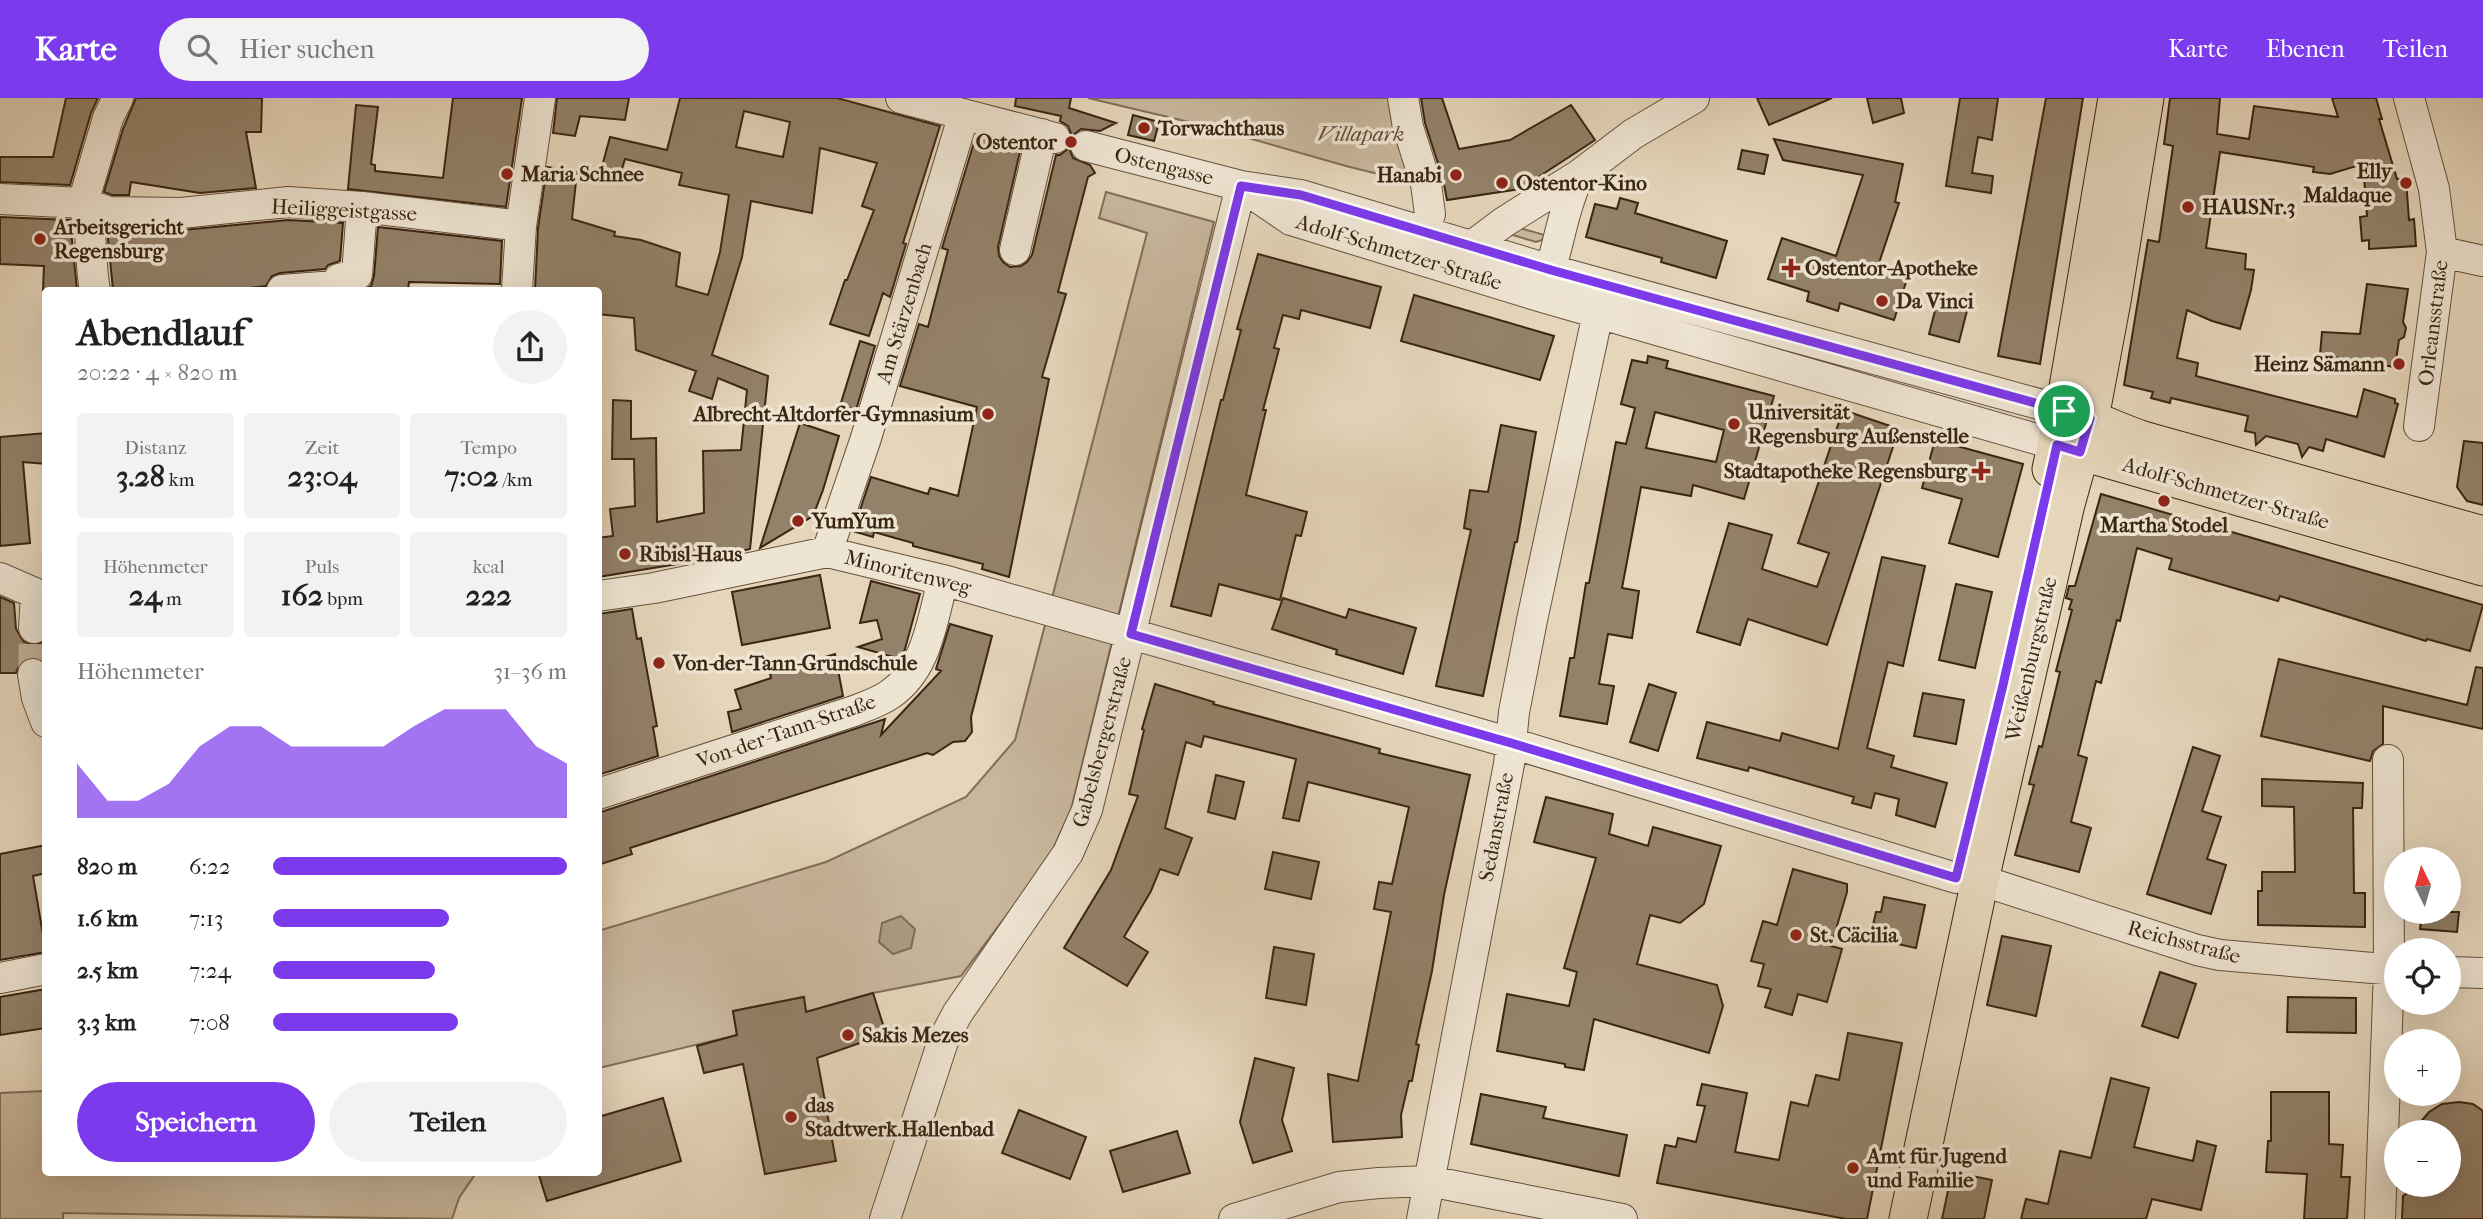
<!DOCTYPE html>
<html lang="de">
<head>
<meta charset="utf-8">
<style>
  :root { --surface:#fff; --page:#f2f2f2; --text:#222; --muted:#767676; --accent:#7c3aed }
  body { margin:0; font-family:"IM FELL French Canon",serif; background:var(--page); color:var(--text); height:100vh; display:flex; flex-direction:column; font-size:26px; white-space:nowrap }
  * { box-sizing:border-box; margin:0 }
  p { font-size:23px; color:var(--muted) }
  .icon { flex:none; width:38px; height:38px; fill:none; stroke:currentColor; stroke-width:2; stroke-linecap:round; stroke-linejoin:round }
  .map { position:relative; flex:1; overflow:hidden }
  .panel { position:absolute; left:42px; top:189px; width:560px; height:889px; display:flex; flex-direction:column; background:var(--surface); border-radius:7px; box-shadow:0 7px 28px #0002 }
  .panel>* { flex:none }
  .needle { width:46px; rotate:355deg }
  .fabs { position:absolute; left:2384px; top:749px; display:grid; gap:14px }
  .fabs a { display:grid; place-items:center; width:77px; height:77px; border-radius:50%; background:var(--surface); box-shadow:0 7px 28px #0002; font-size:35px }
  .pin { position:absolute; display:grid; place-items:center; width:60px; height:60px; color:#fff; margin:-30px; border:4px solid #fff; border-radius:50%; box-shadow:0 2px 7px #0007 }
  .round { display:grid; place-items:center; flex:none; width:74px; height:74px; border-radius:37px; background:var(--page) }
  .headline { display:flex; align-items:center; justify-content:space-between; height:119px; padding:0 35px }
  h1 { font-size:38px; font-weight:800; line-height:52px }
  .figures { display:grid; grid-template-columns:repeat(3,1fr); gap:10px; height:119px; padding:7px 35px }
  .figures div { display:grid; align-content:center; border-radius:7px; background:var(--page); text-align:center }
  .figures b { font-size:30px; font-weight:800 }
  .figures small { font-size:19px; font-weight:400 }
  .figures p { font-size:19px }
  .chart { height:196px; padding:14px 35px }
  .chart p { display:flex; justify-content:space-between }
  .chart svg { width:100%; height:126px; margin-top:7px; fill:var(--accent); opacity:.7 }
  .primary-button { display:flex; gap:14px; margin-top:auto; padding:14px 35px }
  .primary-button a { flex:1; height:80px; border-radius:42px; background:var(--accent); color:#fff; font-size:28px; font-weight:800; line-height:80px; text-align:center }
  .primary-button a+a { background:var(--page); color:var(--text) }
  ul { padding:0 35px; list-style:none; font-size:23px }
  li { display:grid; grid-template-columns:112px 84px 1fr; align-items:center; height:52px }
  li i { height:18px; border-radius:9px; background:var(--accent) }
  header { display:flex; align-items:center; gap:42px; box-sizing:border-box; height:98px; padding:0 35px; background:var(--accent); color:#fff }
  header strong { font-size:33px }
  nav { display:flex; gap:38px; margin-inline-start:auto; font-size:24px }
  .search { width:490px; height:63px; background:var(--page); display:flex; align-items:center; gap:18px; box-sizing:border-box; padding:0 24px; border-radius:38px; color:var(--muted); font-size:26px }
  .map>svg:first-child { display:block }
  .green { fill:#c8b79d; stroke:#816e58; stroke-width:2 }
  .water { fill:#ab9a81; stroke:#7e6c55; stroke-width:2 }
  .building { fill:#938169; stroke:#3a2612; stroke-width:2; fill-rule:evenodd }
  .lines { fill:none; stroke-linecap:round; stroke-linejoin:round }
  .minor-tunnel { stroke:#c3b298; stroke-width:30; stroke-dasharray:30 15; stroke-linecap:butt }
  .minor-casing { stroke:#65523c; stroke-width:32 }
  .major-casing { stroke:#3a2612; stroke-width:39 }
  .minor { stroke:#eee4d2; stroke-width:30 }
  .major { stroke:#e5d5ba; stroke-width:37 }
  .route-casing { stroke:#fff; stroke-width:14 }
  .route { stroke:#7c3aed; stroke-width:9 }
  .poi-dot { fill:#8f2418; stroke:#eee4d2; stroke-width:2.5 }
  .labels { text-anchor:middle; stroke-width:7; stroke-linejoin:round; paint-order:stroke }
  .poi-label { font-size:21px; font-weight:bold; fill:#3a2612; stroke:#eee4d2; text-anchor:start }
  .park-label { font-size:21px; font-style:italic; fill:#5e4a35; stroke:#eee4d2 }
  .street-label { font-size:21px; fill:#3a2612; stroke:#eee4d2 }
</style>
</head>
<body>
<header>
<strong>Karte</strong>
<div class="search"><svg class="icon" aria-label="search" viewBox="0 0 24 24"><circle cx="10" cy="10" r="6"/><path d="M15 15l6 6"/></svg>Hier suchen</div>
<nav><a>Karte</a><a>Ebenen</a><a>Teilen</a></nav>
</header>
<div class="map">
<svg width="2483" height="1121" viewBox="0 0 2483 1121">
  <rect width="100%" height="100%" fill="#e5d5ba"/>
  <filter id="stains"><feTurbulence type="fractalNoise" baseFrequency=".00286" numOctaves="4"/><feColorMatrix values="0 0 0 0 .2 0 0 0 0 .09 0 0 0 0 .02 0 0 0 .5 -.17"/></filter>
  <radialGradient id="worn" r=".72"><stop offset=".6" stop-color="#630" stop-opacity="0"/><stop offset="1" stop-color="#630" stop-opacity=".3"/></radialGradient>
  <!-- green -->
  <path class="green" d="M1088 0H1391L1407 72 1398 81 1346 68 1210 29Z
    M1106 94 1214 124 1071 712 1048 762 961 878 873 895 806 914 803 899 733 913 737 937 599 970 598 833 826 764 966 699 1015 642 1147 135 1099 120Z
    M1512 128 1545 137 1542 142 1536 144 1506 135Z
    M45 993 46 1074 476 1075 459 1100 452 1121 63 1115V1121H0V995Z"/>
  <!-- water -->
  <path class="water" d="M901 818 915 831 911 850 893 856 879 844 882 825Z"/>
  <!-- building -->
  <path class="building" d="M66 0H98L91 15 70 87 0 84V59H53Z
    M136 0H262L261 34H246L256 90 200 95 131 84 129 97H112L104 94 123 31Z
    M453 0H522L506 109 348 91 356 7 378 9 371 66 375 67V73L443 80Z
    M557 0H629L625 22 580 18 575 38 553 35Z
    M680 0H837L940 28 903 145 906 146 890 199 883 195 869 238 830 226 845 182H847L874 112 862 108 877 65 820 50 812 115 751 103 742 159 712 257 768 278 750 451 708 461 598 479V440L613 438 610 411 635 408 634 361H612L613 302 631 303V341L656 340 657 424 704 415 703 353 741 352 747 292 718 280 712 301 689 293 696 273 636 252 634 220 598 216V192H535L538 130 547 69 577 74 572 121 615 134 614 138 641 142 680 155 676 188 708 197 720 154 729 97 679 87 682 75 625 61 619 81 600 76 610 39 667 52ZM744 13 790 24 783 59 736 49Z
    M1016 0H1071L1069 10 1116 25 1100 33 1081 31 1072 38 1068 28 1060 23 1061 18 1015 8Z
    M1421 0H1442L1459 51 1510 42 1571 7 1595 42 1520 91 1447 102 1443 81 1425 25Z
    M1757 0H1832L1769 27Z
    M1867 0H1901L1904 15 1873 25Z
    M1960 0H1998L1992 42 1978 39 1972 75 1993 78 1991 95 1946 88Z
    M2046 0H2083L2040 266 1998 258Z
    M2170 0H2220L2217 36 2249 41 2254 8 2338 19 2332 0H2376L2382 21H2379L2397 81H2406L2409 122 2414 121 2416 148 2369 151V142L2362 143 2360 119 2367 118 2363 66 2330 76 2313 74 2314 69 2220 54 2206 150 2246 156 2245 171 2254 172 2251 192 2240 231 2212 223 2187 212 2177 260 2198 265 2196 278 2357 319 2364 291 2395 301V305L2398 306 2384 359 2326 341 2323 353 2309 349 2302 359 2298 346 2266 338 2256 347 2255 335 2245 333 2248 318 2171 300 2170 305 2151 300 2153 294 2124 287 2148 142 2159 144 2173 48 2164 46Z
    M1133 17 1159 24 1154 43 1128 37Z
    M976 38 1021 49 998 149 999 158 1003 164 1010 169 1021 168 1027 164 1032 157 1056 57H1060L1069 50 1073 60 1090 67 1095 75 1088 79 1058 194 1066 196 1042 279 1049 281 1009 479 982 471 983 466 913 448V445L874 434 873 439 853 433 871 379 928 396 930 390 958 398 977 309 900 288 919 226 928 229 948 152 942 150Z
    M1774 41 1903 66 1895 104 1899 105 1877 171 1907 181 1894 222 1840 205 1838 213 1807 203 1809 194 1768 181 1782 140 1836 158 1863 77 1783 62Z
    M1742 52 1768 57 1764 76 1738 71Z
    M1620 100 1638 105 1635 115 1727 143 1716 180 1661 164 1662 160 1586 139 1595 106 1617 111Z
    M0 119 70 122 77 192H43L44 168 0 166Z
    M288 122 343 125 340 163 328 167 325 171 280 175 272 178 266 188 233 192H113L107 131 183 132Z
    M378 129 502 143 500 186 409 184 408 192H364L371 188 374 178Z
    M1258 156 1381 189 1370 230 1301 212 1299 221 1283 217 1274 250 1279 251 1263 312H1266L1246 397 1307 414 1301 438 1296 437 1280 502 1219 486 1211 518 1171 508 1221 302H1223L1241 232 1237 231Z
    M2367 186 2408 191 2403 224 2406 230 2404 239 2399 242 2395 269 2320 257 2322 234 2360 236Z
    M1414 197 1554 238 1540 282 1401 243Z
    M1939 197 1969 205 1959 244 1929 236Z
    M860 243 875 248 856 312 840 308Z
    M1648 258 1668 263 1666 270 1774 298 1744 401 1693 387 1691 398 1641 389 1622 490 1639 493 1632 540 1608 536 1599 586 1614 588 1607 626 1560 618 1570 560H1574L1586 485H1589L1616 344 1626 346 1635 310 1621 306 1632 262 1647 265ZM1655 314 1724 332 1716 364 1646 350Z
    M1843 312 1899 331 1827 547 1748 521 1740 547 1697 534 1729 425 1772 437 1762 471 1817 489 1829 455 1798 445Z
    M800 325 839 338 823 392 813 418 760 450Z
    M1501 327 1536 334 1517 444H1515L1483 598 1436 588 1471 432 1464 430 1470 392 1488 394Z
    M46 335V366L23 364 30 445 0 448V339Z
    M1935 342 2023 366 1998 459 1949 445 1962 401 1922 390Z
    M2464 343 2483 345V407L2467 403 2457 389Z
    M2101 396 2483 507 2470 553 2427 541 2426 543 2280 498 2278 503 2169 471 2172 461 2137 450 2120 523 2117 522 2101 585 2096 583 2078 657 2087 660 2071 724 2091 730 2079 774 2015 757 2034 687 2029 686 2039 648 2042 649 2060 574 2056 573 2072 512 2069 511 2072 502 2066 500 2069 488H2075Z
    M1882 459 1925 468 1903 568 1888 564 1867 650 1894 658 1891 669 1947 685 1935 729 1896 717 1899 701 1875 695 1871 710 1852 705 1854 699 1749 669 1748 673 1697 660 1707 624 1780 643 1782 635 1838 651Z
    M820 477 830 530 742 547 732 494Z
    M871 483 920 496 905 551 900 561 858 549 882 541 877 522 860 525Z
    M1956 486 1992 494 1975 570 1939 562Z
    M0 499 14 505 16 531 24 544 34 547 46 543V564L38 559H29L21 563 16 575H0Z
    M1283 500 1346 520 1349 511 1416 530 1403 576 1336 556 1337 552 1272 531Z
    M632 511 637 541 641 540 657 628 653 629 658 658 598 677V516Z
    M950 526 992 538 971 619 972 634 965 643 953 644 933 657 927 655 630 750 632 756 598 767V715L885 621 881 637 941 573 936 571Z
    M835 556 843 598 732 634 728 614 741 611 735 592 771 580 770 576Z
    M2279 561 2467 607 2476 569 2483 570V631L2383 608V646L2373 653 2370 663 2261 638Z
    M1155 586 1214 604 1213 606 1380 651 1379 655 1470 677 1444 797 1432 873 1416 946 1419 947 1412 983H1409L1401 1017 1402 1039 1333 1044 1328 976 1358 983 1391 814 1374 811 1379 784 1392 786 1409 709 1308 684 1299 723 1283 720 1296 661 1204 638 1201 649 1186 644 1165 730 1192 740 1178 777 1160 771 1151 793 1124 839 1148 854 1127 888 1064 850 1111 772 1138 698 1129 696 1144 632 1142 631Z
    M1649 586 1676 595 1658 653 1630 644Z
    M1923 595 1964 602 1956 646 1914 638Z
    M2193 649 2220 658 2202 713 2221 719 2207 761 2226 767 2211 816 2147 796Z
    M1216 677 1244 684 1235 721 1208 714Z
    M2262 681 2363 685 2362 710H2353L2354 795H2365V829L2258 827V793H2262V774H2295L2294 709 2262 708Z
    M1546 699 1613 716 1609 736 1648 748 1653 729 1721 748 1704 806 1680 825 1650 817 1637 866 1717 887 1723 908 1709 955 1594 921 1584 972 1565 969V966L1497 953 1507 896 1569 908 1577 874 1564 870 1596 760 1534 744Z
    M46 747V775L33 778 46 854 0 862V756Z
    M1273 754 1319 764 1311 801 1265 791Z
    M1793 771 1847 786V794L1831 848 1842 851 1827 904 1798 896 1792 917 1765 909 1771 891 1758 888 1764 866 1751 863 1763 823 1777 827Z
    M1884 799 1925 807 1916 850 1870 840 1876 814H1881Z
    M2422 814H2459L2457 834 2420 831Z
    M2002 838 2051 848 2036 918 1987 907Z
    M1274 849 1314 856 1306 907 1266 900Z
    M2160 874 2196 886 2178 940 2142 928Z
    M46 891V930L0 937V899Z
    M873 895 886 936 817 960 836 1063 765 1076 743 966 704 975 697 948 737 937 733 913 804 899 806 914Z
    M2288 899 2356 900V935L2287 934Z
    M1848 935 1902 945 1867 1121H1846L1657 1085 1665 1047 1676 1049 1678 1040 1696 1044 1705 1008 1697 1007 1702 986 1747 995 1735 1054 1779 1062 1791 1004 1808 1008 1816 977 1839 982Z
    M1255 960 1294 970 1282 1022 1292 1053 1253 1065 1240 1024Z
    M2111 980 2149 990 2134 1049 2193 1063 2197 1043 2216 1048 2201 1112 2152 1101 2146 1121H2021L2026 1101 2048 1106 2060 1053 2091 1060Z
    M2271 994H2329V1046L2343 1047 2341 1079H2350L2347 1121H2304L2307 1076 2266 1074 2268 1043H2271Z
    M1481 996 1546 1009 1543 1020 1627 1037 1619 1078 1471 1046Z
    M663 1000 681 1063 547 1103 538 1074H598V1019Z
    M2459 1004 2473 1006 2483 1013V1121H2402L2403 1098 2419 1087H2448V1034H2412L2429 1014 2442 1006Z
    M1019 1012 1086 1039 1070 1081 1002 1055Z
    M1177 1033 1190 1075 1123 1094 1110 1053Z
    M1952 1074 1992 1082 1984 1121H1942Z"/>
  <g class="lines">
    <!-- minor-tunnel -->
    <path class="minor-tunnel" d="M33 576 34 530"/>
    <!-- minor casing -->
    <g class="minor-casing">
      <path id="minor" d="M901 0 1055 40
        M1403 0 1408 29 1426 86 1430 116 1424 135
        M2409 0 2434 91 2442 154 2419 328
        M1086 48 1241 88 1301 97 1551 172 2064 313
        M1247 92 1291 122 1542 199 2057 347
        M0 101 83 105 109 114 181 115 288 104 362 109 521 128
        M83 105 108 20 118 0
        M83 105C94 132 89 163 95 192
        M1472 148 1504 124 1579 77 1633 36 1694 0
        M1015 152 1042 36
        M2442 154 2483 163
        M1545 190C1558 152 1562 114 1579 77
        M282 192 335 188
        M335 192 339 181 357 177 362 109
        M517 192 521 128 540 0
        M827 454 865 343 964 16
        M0 480 46 500
        M598 498 654 490 827 454 943 482 1511 645 1956 780
        M34 530 36 496
        M33 576 37 600 46 624
        M598 696 854 613C866 608 879 604 889 597 927 572 932 523 943 482
        M1980 782 2197 852 2220 857 2396 872
        M2448 874 2483 875
        M0 880 46 871
        M885 1121 943 943 957 916 1068 755 1087 712 1241 88
        M1234 1121 1339 1089 1379 1085 1429 1083 1622 1121
        M1422 1121 1509 666 1514 614 1532 522 1598 215
        M2380 1121 2389 872 2388 662"/>
    </g>
    <!-- major casing -->
    <g class="major-casing">
      <path id="major" d="M2069 314C2094 321 2118 334 2143 342L2483 437
        M2058 347 2483 469
        M2051 371 2064 313 2117 0
        M1908 1121 1980 782 2066 406 2090 320 2112 203 2145 0"/>
    </g>
    <!-- minor -->
    <use href="#minor" class="minor"/>
    <!-- major -->
    <use href="#major" class="major"/>
  </g>
  <g class="lines">
    <!-- route casing -->
    <g class="route-casing">
      <path id="route" d="M1241 88 1301 97 1551 172 2090 320 2080 354 2057 347 2003 587 1956 780 1511 645 1131 536Z"/>
    </g>
    <!-- route -->
    <use href="#route" class="route"/>
  </g>
  <!-- markers -->
  <g class="poi-dot">
    <circle cx="1144" cy="30" r="7"/>
    <circle cx="1071" cy="44" r="7"/>
    <circle cx="507" cy="76" r="7"/>
    <circle cx="1456" cy="77" r="7"/>
    <circle cx="1502" cy="85" r="7"/>
    <circle cx="2406" cy="85" r="7"/>
    <circle cx="2188" cy="109" r="7"/>
    <circle cx="40" cy="141" r="7"/>
    <path d="M1787.5 159.5h7v7h7v7h-7v7h-7v-7h-7v-7h7z"/>
    <circle cx="1882" cy="203" r="7"/>
    <circle cx="2399" cy="266" r="7"/>
    <circle cx="988" cy="316" r="7"/>
    <circle cx="1734" cy="326" r="7"/>
    <path d="M1977.5 362.5h7v7h7v7h-7v7h-7v-7h-7v-7h7z"/>
    <circle cx="2164" cy="403" r="7"/>
    <circle cx="798" cy="423" r="7"/>
    <circle cx="625" cy="456" r="7"/>
    <circle cx="659" cy="565" r="7"/>
    <circle cx="1796" cy="837" r="7"/>
    <circle cx="848" cy="937" r="7"/>
    <circle cx="791" cy="1019" r="7"/>
    <circle cx="1853" cy="1070" r="7"/>
  </g>
  <g class="labels">
    <!-- poi labels -->
    <g class="poi-label">
      <text x="1158" y="37">Torwachthaus</text>
      <text x="1057" y="51" text-anchor="end">Ostentor</text>
      <text x="2392" y="80" text-anchor="end">Elly<tspan x="2392" dy="24">Maldaque</tspan></text>
      <text x="521" y="83">Maria Schnee</text>
      <text x="1442" y="84" text-anchor="end">Hanabi</text>
      <text x="1516" y="92">Ostentor-Kino</text>
      <text x="2202" y="116">HAUSNr.3</text>
      <text x="54" y="136">Arbeitsgericht<tspan x="54" dy="24">Regensburg</tspan></text>
      <text x="1805" y="177">Ostentor-Apotheke</text>
      <text x="1896" y="210">Da Vinci</text>
      <text x="2385" y="273" text-anchor="end">Heinz Sämann</text>
      <text x="1748" y="321">Universität<tspan x="1748" dy="24">Regensburg Außenstelle</tspan></text>
      <text x="974" y="323" text-anchor="end">Albrecht-Altdorfer-Gymnasium</text>
      <text x="1967" y="380" text-anchor="end">Stadtapotheke Regensburg</text>
      <text x="812" y="430">YumYum</text>
      <text x="2164" y="434" text-anchor="middle">Martha Stodel</text>
      <text x="639" y="463">Ribisl-Haus</text>
      <text x="673" y="572">Von-der-Tann-Grundschule</text>
      <text x="1810" y="844">St. Cäcilia</text>
      <text x="862" y="944">Sakis Mezes</text>
      <text x="805" y="1014">das<tspan x="805" dy="24">Stadtwerk.Hallenbad</tspan></text>
      <text x="1867" y="1065">Amt für Jugend<tspan x="1867" dy="24">und Familie</tspan></text>
    </g>
    <!-- park labels -->
    <g class="park-label">
      <text x="1361" y="43">Villapark</text>
    </g>
    <!-- street labels -->
    <g class="street-label">
      <text transform="translate(1164 68) rotate(14)" y="7">Ostengasse</text>
      <text transform="translate(344 112) rotate(3)" y="7">Heiliggeistgasse</text>
      <text transform="translate(1399 154) rotate(17)" y="7">Adolf-Schmetzer-Straße</text>
      <text transform="translate(904 215) rotate(-73)" y="7">Am Stärzenbach</text>
      <text transform="translate(2433 225) rotate(-83)" y="7">Orleansstraße</text>
      <text transform="translate(2226 395) rotate(16)" y="7">Adolf-Schmetzer-Straße</text>
      <text transform="translate(908 474) rotate(14)" y="7">Minoritenweg</text>
      <text transform="translate(2031 561) rotate(-77)" y="7">Weißenburgstraße</text>
      <text transform="translate(786 633) rotate(-19)" y="7">Von-der-Tann-Straße</text>
      <text transform="translate(1102 644) rotate(-75)" y="7">Gabelsbergerstraße</text>
      <text transform="translate(1496 729) rotate(-79)" y="7">Sedanstraße</text>
      <text transform="translate(2184 844) rotate(15)" y="7">Reichsstraße</text>
    </g>
  </g>
  <rect width="100%" height="100%" filter="url(#stains)"/>
  <rect width="100%" height="100%" fill="url(#worn)"/>
</svg>
<div class="fabs">
<a><svg class="needle" viewBox="-14 -14 28 28"><path d="M0-13l5 13h-10z" fill="#e53935"/><path d="M0 13l5-13h-10z" fill="#767676"/></svg></a>
<a><svg class="icon" aria-label="locate" viewBox="0 0 24 24"><circle cx="12" cy="12" r="6"/><path d="M12 2v4M12 18v4M2 12h4M18 12h4"/></svg></a>
<a>+</a>
<a>−</a>
</div>
<div class="pin" style="left:2064px;top:313px;background:#1e9e55"><svg class="icon" aria-label="arrive" viewBox="0 0 24 24"><path d="M6 21V4h12l-3 4 3 4H6"/></svg></div>
<section class="panel">
<div class="headline"><div><h1>Abendlauf</h1><p>20:22 · 4 × 820 m</p></div><a class="round"><svg class="icon" aria-label="share" viewBox="0 0 24 24"><path d="M12 15V3M7 8l5-5 5 5M5 13v7h14v-7"/></svg></a></div>
<div class="figures">
<div><p>Distanz</p><b>3.28<small> km</small></b></div>
<div><p>Zeit</p><b>23:04</b></div>
<div><p>Tempo</p><b>7:02<small> /km</small></b></div>
</div>
<div class="figures">
<div><p>Höhenmeter</p><b>24<small> m</small></b></div>
<div><p>Puls</p><b>162<small> bpm</small></b></div>
<div><p>kcal</p><b>222</b></div>
</div>
<div class="chart"><p><span>Höhenmeter</span>31–36 m</p>
<svg viewBox="0 0 160 44" preserveAspectRatio="none"><path d="M0 44V25L10 38L20 38L30 32L40 19L50 12L60 12L70 19L80 19L90 19L100 19L110 12L120 6L130 6L140 6L150 19L160 25V44z"/></svg>
</div>
<ul>
<li><b>820 m</b>6:22<i style="width:100%"></i></li>
<li><b>1.6 km</b>7:13<i style="width:60%"></i></li>
<li><b>2.5 km</b>7:24<i style="width:55%"></i></li>
<li><b>3.3 km</b>7:08<i style="width:63%"></i></li>
</ul>
<div class="primary-button"><a>Speichern</a><a>Teilen</a></div>
</section>
</div>
</body>
</html>
